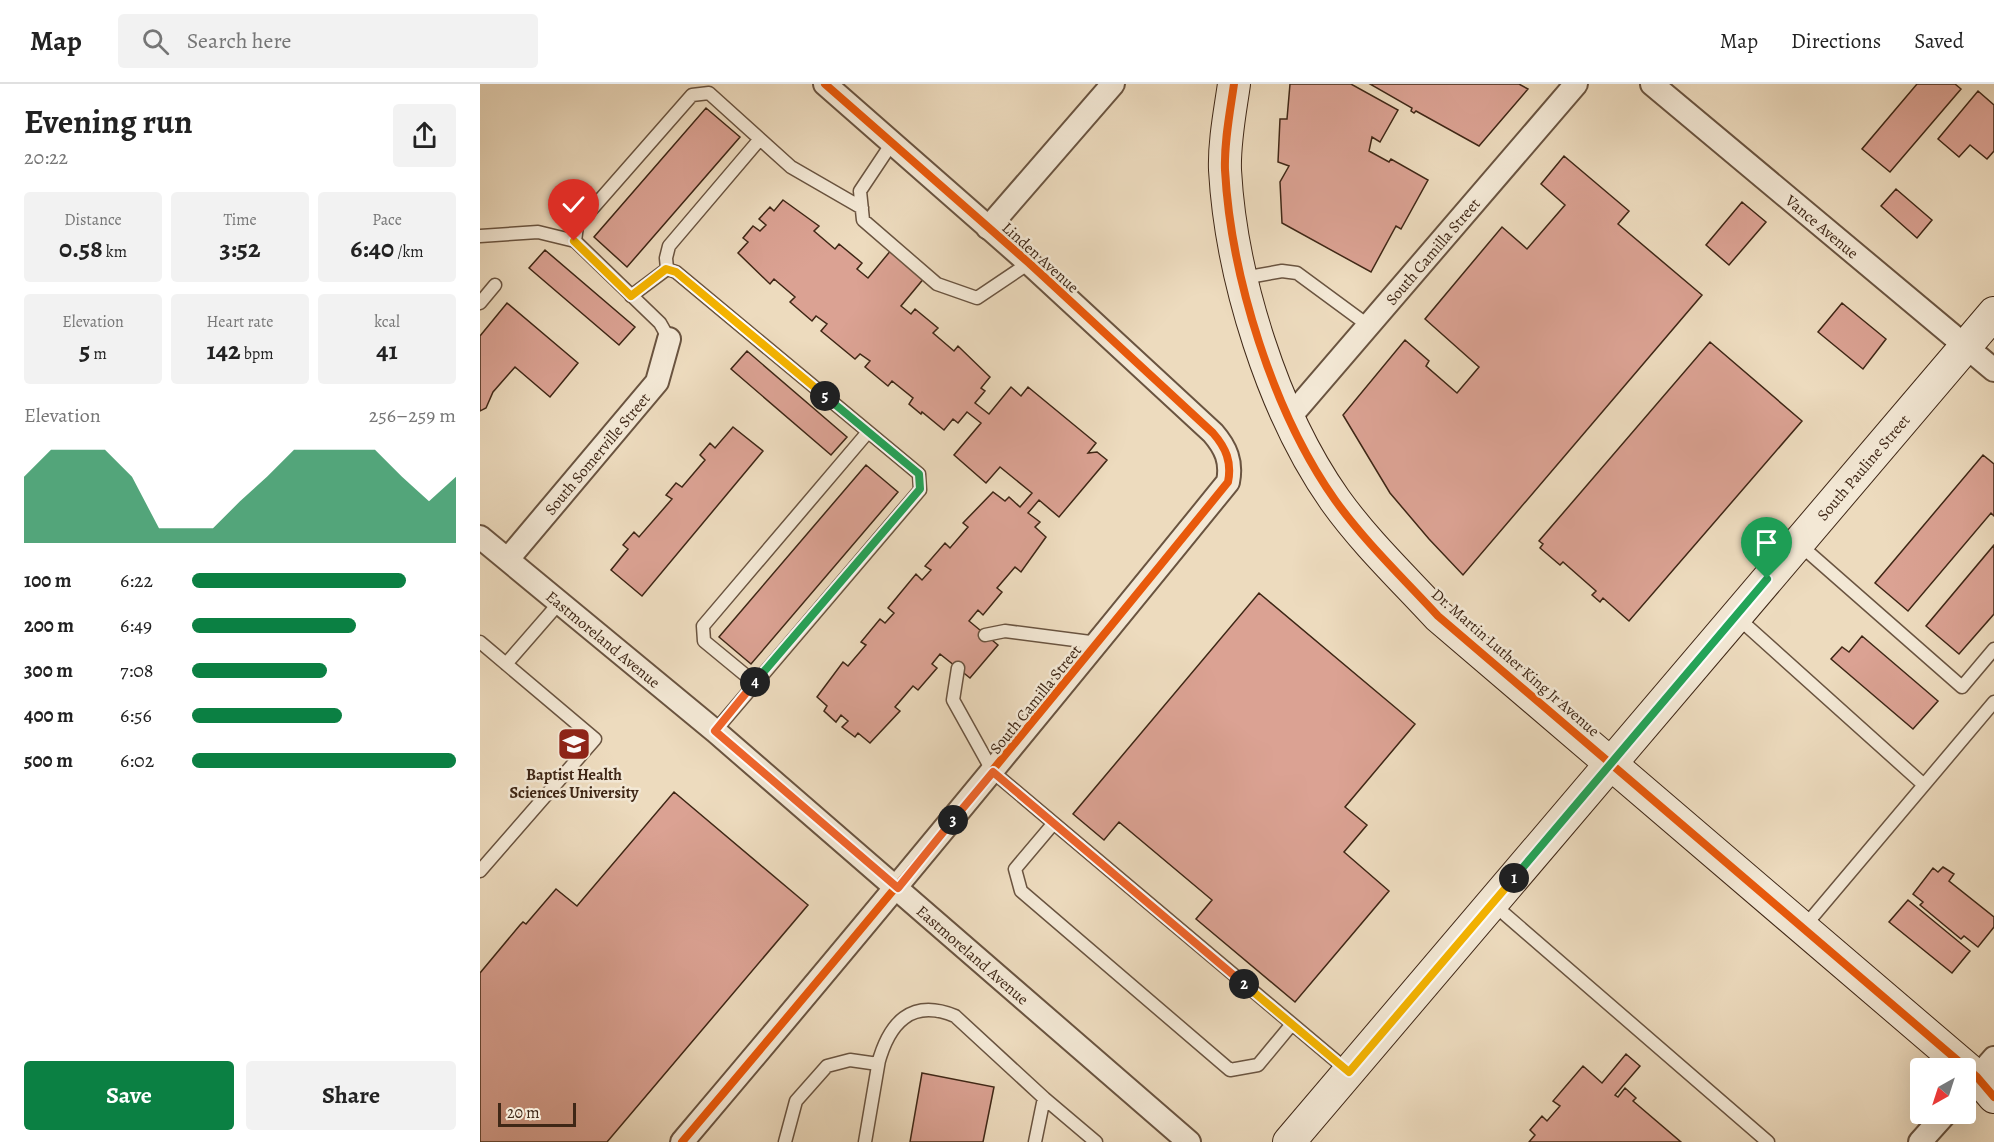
<!DOCTYPE html>
<html lang="en">
<head>
<meta charset="utf-8">
<style>
  :root { --surface:#fff; --page:#f2f2f2; --text:#222; --muted:#767676; --line:#e0e0e0; --accent:#0b8043 }
  body { margin:0; font-family:Alegreya,serif; background:var(--page); color:var(--text); height:100vh; display:flex; flex-direction:column; font-size:22px; white-space:nowrap }
  * { box-sizing:border-box; margin:0 }
  p { font-size:20px; color:var(--muted) }
  .icon { flex:none; width:33px; height:33px; fill:none; stroke:currentColor; stroke-width:2; stroke-linecap:round; stroke-linejoin:round }
  .map { position:relative; flex:1; overflow:hidden }
  .sheet { display:flex; flex-direction:column; background:var(--surface); width:480px }
  .sheet>* { flex:none }
  .needle { width:39px; rotate:219deg }
  .tools { position:absolute; left:1430px; top:974px; display:grid; gap:12px }
  .tools a { display:grid; place-items:center; width:66px; height:66px; border-radius:6px; background:var(--surface); box-shadow:0 6px 24px #0002; font-size:30px }
  .scale { position:absolute; left:18px; bottom:15px; width:78px; box-sizing:border-box; padding-left:6px; border:3px solid #3f2716; border-top:0; font-size:16px; line-height:21px; white-space:nowrap; color:#3f2716; -webkit-text-stroke:4px #f3e8d5; paint-order:stroke }
  .pin { position:absolute; display:grid; place-items:center; width:51px; height:51px; color:#fff; margin:-62px -26px; border-radius:50% 50% 50% 0; rotate:-45deg; box-shadow:0 0 6px #0007 }
  .pin .icon { rotate:45deg }
  .km { position:absolute; width:30px; height:30px; margin:-15px; border-radius:50%; background:#222; color:#fff; font-size:16px; line-height:30px; text-align:center }
  .round { display:grid; place-items:center; flex:none; width:63px; height:63px; border-radius:6px; background:var(--page) }
  .overview { display:flex; align-items:center; justify-content:space-between; height:102px; padding:0 24px }
  h1 { font-size:33px; font-weight:700; line-height:45px }
  .stats { display:grid; grid-template-columns:repeat(3,1fr); gap:9px; height:102px; padding:6px 24px }
  .stats div { display:grid; align-content:center; border-radius:6px; background:var(--page); text-align:center }
  .stats b { font-size:26px; font-weight:700 }
  .stats small { font-size:16px; font-weight:400 }
  .stats p { font-size:16px }
  .chart { height:168px; padding:12px 24px }
  .chart p { display:flex; justify-content:space-between }
  .chart svg { width:100%; height:108px; margin-top:6px; fill:var(--accent); opacity:.7 }
  .action { display:flex; gap:12px; margin-top:auto; padding:12px 24px }
  .action a { flex:1; height:69px; border-radius:6px; background:var(--accent); color:#fff; font-size:24px; font-weight:700; line-height:69px; text-align:center }
  .action a+a { background:var(--page); color:var(--text) }
  ul { padding:0 24px; list-style:none; font-size:20px }
  li { display:grid; grid-template-columns:96px 72px 1fr; align-items:center; height:45px }
  li i { height:15px; border-radius:8px; background:var(--accent) }
  header { display:flex; align-items:center; gap:36px; box-sizing:border-box; height:84px; padding:0 30px; background:var(--surface); border-bottom:2px solid var(--line) }
  header strong { font-size:28px }
  nav { display:flex; gap:33px; margin-inline-start:auto; font-size:21px }
  .search { width:420px; height:54px; background:var(--page); display:flex; align-items:center; gap:15px; box-sizing:border-box; padding:0 21px; border-radius:6px; color:var(--muted); font-size:22px }
  main { display:flex; flex:1; min-height:0 }
  .map>svg:first-child { display:block }
  .building { fill:#dba293; stroke:#3f2716; stroke-width:1.5 }
  .lines { fill:none; stroke-linecap:round; stroke-linejoin:round }
  .lane-casing { stroke:#6a5440; stroke-width:15 }
  .street-casing { stroke:#6a5440; stroke-width:26 }
  .secondary-casing { stroke:#3f2716; stroke-width:34 }
  .lane { stroke:#f3e8d5; stroke-width:12 }
  .street { stroke:#f3e8d5; stroke-width:22 }
  .secondary { stroke:#f3e8d5; stroke-width:32 }
  .cycleway-casing { stroke:#f3e8d5; stroke-width:11 }
  .cycleway { stroke:#e8590c; stroke-width:8 }
  .split-1-casing { stroke:#fff; stroke-width:12 }
  .split-2-casing { stroke:#fff; stroke-width:12 }
  .split-3-casing { stroke:#fff; stroke-width:12 }
  .split-4-casing { stroke:#fff; stroke-width:12 }
  .split-5-casing { stroke:#fff; stroke-width:12 }
  .split-6-casing { stroke:#fff; stroke-width:12 }
  .split-1 { stroke:#22a559; stroke-width:8 }
  .split-2 { stroke:#f5b400; stroke-width:8 }
  .split-3 { stroke:#f0652b; stroke-width:8 }
  .split-4 { stroke:#f0652b; stroke-width:8 }
  .split-5 { stroke:#22a559; stroke-width:8 }
  .split-6 { stroke:#f5b400; stroke-width:8 }
  .labels { text-anchor:middle; stroke-width:5; stroke-linejoin:round; paint-order:stroke }
  .street-label { font-size:16px; fill:#3f2716; stroke:#f3e8d5 }
  .poi-label { font-size:16px; font-weight:bold; fill:#3f2716; stroke:#f3e8d5 }
</style>
</head>
<body>
<header>
<strong>Map</strong>
<div class="search"><svg class="icon" aria-label="search" viewBox="0 0 24 24"><circle cx="10" cy="10" r="6"/><path d="M15 15l6 6"/></svg>Search here</div>
<nav><a>Map</a><a>Directions</a><a>Saved</a></nav>
</header>
<main>
<section class="sheet">
<div class="overview"><div><h1>Evening run</h1><p>20:22</p></div><a class="round"><svg class="icon" aria-label="share" viewBox="0 0 24 24"><path d="M12 15V3M7 8l5-5 5 5M5 13v7h14v-7"/></svg></a></div>
<div class="stats">
<div><p>Distance</p><b>0.58<small> km</small></b></div>
<div><p>Time</p><b>3:52</b></div>
<div><p>Pace</p><b>6:40<small> /km</small></b></div>
</div>
<div class="stats">
<div><p>Elevation</p><b>5<small> m</small></b></div>
<div><p>Heart rate</p><b>142<small> bpm</small></b></div>
<div><p>kcal</p><b>41</b></div>
</div>
<div class="chart"><p><span>Elevation</span>256–259 m</p>
<svg viewBox="0 0 160 44" preserveAspectRatio="none"><path d="M0 44V17L10 6L20 6L30 6L40 17L50 38L60 38L70 38L80 27L90 17L100 6L110 6L120 6L130 6L140 17L150 27L160 17V44z"/></svg>
</div>
<ul>
<li><b>100 m</b>6:22<i style="width:81%"></i></li>
<li><b>200 m</b>6:49<i style="width:62%"></i></li>
<li><b>300 m</b>7:08<i style="width:51%"></i></li>
<li><b>400 m</b>6:56<i style="width:57%"></i></li>
<li><b>500 m</b>6:02<i style="width:100%"></i></li>
</ul>
<div class="action"><a>Save</a><a>Share</a></div>
</section>
<div class="map">
<svg width="1514" height="1058" viewBox="0 0 1514 1058">
  <rect width="100%" height="100%" fill="#eddbbe"/>
  <filter id="stains"><feTurbulence type="fractalNoise" baseFrequency=".00333" numOctaves="4"/><feColorMatrix values="0 0 0 0 .2 0 0 0 0 .09 0 0 0 0 .02 0 0 0 .5 -.17"/></filter>
  <radialGradient id="worn" r=".72"><stop offset=".6" stop-color="#630" stop-opacity="0"/><stop offset="1" stop-color="#630" stop-opacity=".3"/></radialGradient>
  <!-- building -->
  <path class="building" d="M810 0H871L918 26 900 58 892 53 889 67 909 78 911 75 948 96 921 145 916 142 891 188 802 139 800 98 809 82 798 78 800 35H807Z
    M890 0H1039L1048 5 999 62 936 27 934 29 931 27 932 24Z
    M1437 0H1475L1481 5 1410 88 1382 65Z
    M1498 7 1514 21V67L1507 75 1490 61 1479 73 1458 55Z
    M226 24 260 53 147 183 114 153Z
    M1084 72 1149 127 1138 140 1222 211 983 491 949 455 910 409 863 331 925 256 949 277 946 282 977 309 999 283 945 235 1022 143 1047 165 1085 121 1061 100Z
    M1416 105 1452 136 1437 154 1401 122Z
    M303 116 339 142 334 147 355 165 359 160 382 179 377 185 388 194 412 165 445 193 421 222 431 230 435 225 458 244 453 249 474 267 478 262 510 293 501 304 505 307 495 319 509 330 531 303 541 312 548 303 616 359 608 369 617 368 627 376 579 433 559 416 548 429 560 438 555 443 566 453 541 488 535 483 517 504 522 508 503 531 498 526 489 537 518 561 490 594 460 570 452 580 457 584 438 606 433 602 415 623 420 627 390 659 378 649 375 653 362 643 368 637 361 631 356 638 344 627 347 622 337 613 363 578 368 582 386 561 381 558 400 535 405 539 414 529 408 524 436 490 442 496 451 486 445 482 465 459 470 464 488 443 483 439 513 408 525 417 529 413 540 423 552 409 520 383 506 399 474 371 501 339 487 328 478 339 473 335 464 346 442 328 441 330 429 320 433 314 412 297 408 302 385 283 390 277 380 270 375 275 341 247 347 240 336 232 332 237 310 218 315 213 294 195 290 200 258 169 268 158 263 154 273 142 280 147 286 141 279 135 290 123 294 127Z
    M1262 118 1286 138 1249 181 1226 161Z
    M65 166 155 243 139 261 49 184Z
    M27 219 98 279 70 313 35 283 13 308 6 324 0 327V252Z
    M1362 219 1406 255 1383 285 1338 248Z
    M1230 258 1322 337 1149 537 1123 514 1120 518 1112 511 1116 507 1083 478 1080 481 1060 464 1063 460 1059 457Z
    M267 267 367 353 351 371 251 285Z
    M253 343 283 367 162 512 131 486 148 465 143 461 154 448 159 453 192 415 186 411 196 399 202 403 225 376 220 371 230 359 235 364Z
    M1503 371 1514 380V432L1511 429 1428 527 1395 499Z
    M386 381 418 408 271 580 239 553Z
    M1514 461V530L1479 570 1446 542Z
    M779 509 935 640 865 723 887 741 864 768 909 807 815 918 716 835 732 816 639 738 624 756 593 730Z
    M1382 552 1458 617 1433 645 1351 575 1362 563 1369 568Z
    M194 708 328 821 127 1058H0V889L40 841 43 838 46 840 76 805 97 822Z
    M1463 783 1474 790 1469 797 1514 833V843L1498 863 1484 852 1481 855 1440 821 1443 818 1433 810 1453 784 1458 788Z
    M1428 816 1490 867 1472 889 1409 838Z
    M1146 970 1160 982 1135 1011 1138 1013 1145 1004 1156 1014 1153 1017 1201 1058H1049L1055 1051 1050 1046 1062 1032 1067 1037 1080 1022 1073 1017 1103 982 1122 999Z
    M442 989 514 1003 503 1058H430Z"/>
  <g class="lines">
    <!-- lane casing -->
    <g class="lane-casing">
      <path id="lane" d="M412 59 380 107 383 136 457 200 497 214 549 179
        M0 152 58 148 95 157
        M187 185 186 174 189 162 280 55
        M763 194 802 187 817 189 889 242
        M151 212 187 185 196 188 439 390 440 406 235 647
        M0 219 15 201
        M189 255 180 239 95 157 97 142 212 11 229 9 311 83 382 124
        M1319 460 1482 603 1514 565
        M1257 533 1444 701
        M505 551 525 547 618 559
        M0 558 115 655 0 787
        M26 580 80 518
        M478 584 473 616 513 688 868 987
        M275 599 224 557 223 542 388 348
        M573 740 535 785 541 807 750 986 778 981 812 940
        M1013 820 1288 1058
        M1324 843 1514 618
        M564 1014 616 1058
        M305 1058 316 1017 347 982 370 976 398 980C409 939 431 914 475 932L564 1014 555 1058
        M385 1058 399 976"/>
    </g>
    <!-- street casing -->
    <g class="street-casing">
      <g id="street">
        <path id="s1" d="M1172 0 1514 286"/>
        <path d="M508 144 633 0"/>
        <path id="s2" d="M809 334 1096 0"/>
        <path id="s3" d="M0 453 235 647 709 1058"/>
        <path id="s4" d="M28 475 177 298 189 255"/>
        <path d="M1485 1007 1514 974"/>
        <path d="M202 1058C387 840 568 620 748 398 752 378 746 364 733 349L549 179 345 0"/>
        <path d="M1440 1058 1466 1029"/>
      </g>
    </g>
    <!-- secondary casing -->
    <g class="secondary-casing">
      <g id="secondary">
        <path d="M754 0C750 28 744 58 745 86 751 193 793 328 855 416 885 458 923 494 958 532L1497 993 1514 1013"/>
        <path id="s5" d="M809 1058 1514 229"/>
      </g>
    </g>
    <!-- lane -->
    <use href="#lane" class="lane"/>
    <!-- street -->
    <use href="#street" class="street"/>
    <!-- secondary -->
    <use href="#secondary" class="secondary"/>
    <!-- cycleway casing -->
    <g class="cycleway-casing">
      <path id="cycleway" d="M754 0C750 28 744 58 745 86 751 193 793 328 855 416 885 458 923 494 958 532L1497 993 1514 1013
        M202 1058C387 840 568 620 748 398 752 378 746 364 733 349L549 179 345 0"/>
    </g>
    <!-- cycleway -->
    <use href="#cycleway" class="cycleway"/>
  </g>
  <g class="lines">
    <!-- split-1 casing -->
    <g class="split-1-casing">
      <path id="split-1" d="M1034 794 1287 495"/>
    </g>
    <!-- split-2 casing -->
    <g class="split-2-casing">
      <path id="split-2" d="M764 900 869 988 1034 794"/>
    </g>
    <!-- split-3 casing -->
    <g class="split-3-casing">
      <path id="split-3" d="M473 736 513 688 764 900"/>
    </g>
    <!-- split-4 casing -->
    <g class="split-4-casing">
      <path id="split-4" d="M275 598 235 647 418 804 473 736"/>
    </g>
    <!-- split-5 casing -->
    <g class="split-5-casing">
      <path id="split-5" d="M275 598 440 405 439 390 345 312"/>
    </g>
    <!-- split-6 casing -->
    <g class="split-6-casing">
      <path id="split-6" d="M94 157 151 212 186 185 196 188 345 312"/>
    </g>
    <!-- split-1 -->
    <use href="#split-1" class="split-1"/>
    <!-- split-2 -->
    <use href="#split-2" class="split-2"/>
    <!-- split-3 -->
    <use href="#split-3" class="split-3"/>
    <!-- split-4 -->
    <use href="#split-4" class="split-4"/>
    <!-- split-5 -->
    <use href="#split-5" class="split-5"/>
    <!-- split-6 -->
    <use href="#split-6" class="split-6"/>
  </g>
  <!-- icons -->
  <defs>
    <g id="university-square" transform="scale(1.725)"><rect x="-9" y="-9" width="18" height="18" rx="4" fill="#8f2418" stroke="#f3e8d5"/><path d="M0-5L7-2L0 1L-7-2ZM-4 1L0 2.5L4 1V4Q0 6-4 4Z" fill="#fff"/></g>
  </defs>
  <g fill-rule="evenodd">
    <use href="#university-square" x="94" y="660"/>
  </g>
  <g class="labels">
    <!-- street labels -->
    <g class="street-label">
      <text dy="6" stroke="none"><textPath href="#s1" startOffset="222">Vance Avenue</textPath></text>
      <text dy="6" stroke="none"><textPath href="#s2" startOffset="220">South Camilla Street</textPath></text>
      <text transform="translate(561 173) rotate(42)" y="6">Linden Avenue</text>
      <text dy="6" stroke="none"><textPath href="#s4" startOffset="138">South Somerville Street</textPath></text>
      <text dy="6" stroke="none"><textPath href="#s5" startOffset="886">South Pauline Street</textPath></text>
      <text dy="6" stroke="none"><textPath href="#s3" startOffset="160">Eastmoreland Avenue</textPath></text>
      <text transform="translate(1036 578) rotate(41)" y="6">Dr. Martin Luther King Jr Avenue</text>
      <text transform="translate(555 615) rotate(-51)" y="6">South Camilla Street</text>
      <text dy="6" stroke="none"><textPath href="#s3" startOffset="646">Eastmoreland Avenue</textPath></text>
    </g>
    <!-- poi labels -->
    <g class="poi-label">
      <text x="94" y="696">Baptist Health<tspan x="94" dy="18">Sciences University</tspan></text>
    </g>
  </g>
  <rect width="100%" height="100%" filter="url(#stains)"/>
  <rect width="100%" height="100%" fill="url(#worn)"/>
</svg>
<div class="tools">
<a><svg class="needle" viewBox="-14 -14 28 28"><path d="M0-13l5 13h-10z" fill="#e53935"/><path d="M0 13l5-13h-10z" fill="#767676"/></svg></a>
</div>
<div class="scale">20 m</div>
<div class="pin" style="left:1287px;top:495px;background:#1e9e55"><svg class="icon" aria-label="arrive" viewBox="0 0 24 24"><path d="M6 21V4h12l-3 4 3 4H6"/></svg></div>
<div class="pin" style="left:94px;top:157px;background:#d93025"><svg class="icon" aria-label="check" viewBox="0 0 24 24"><path d="M5 12l5 5 9-10"/></svg></div>
<b class="km" style="left:1034px;top:794px">1</b>
<b class="km" style="left:764px;top:900px">2</b>
<b class="km" style="left:473px;top:736px">3</b>
<b class="km" style="left:275px;top:598px">4</b>
<b class="km" style="left:345px;top:312px">5</b>
</div>
</main>
</body>
</html>
